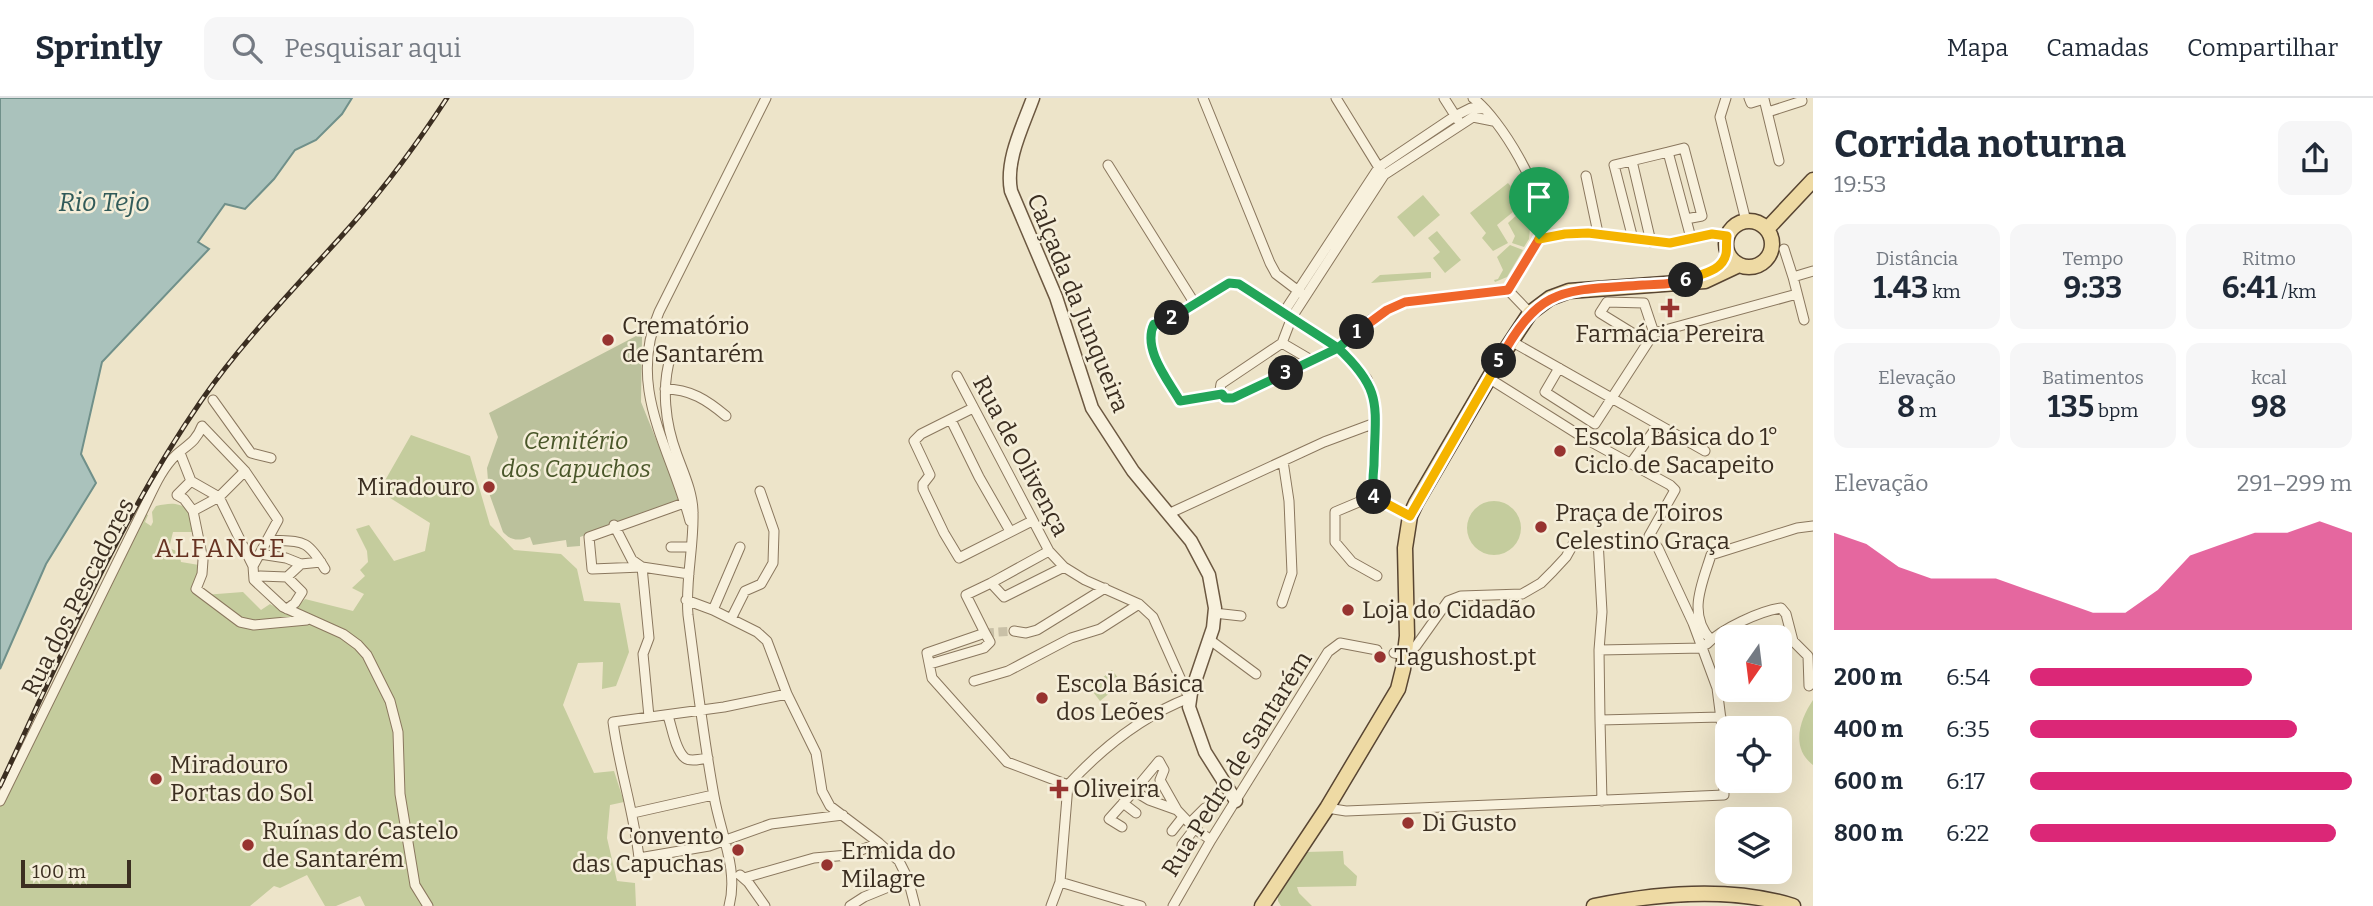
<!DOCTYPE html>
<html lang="pt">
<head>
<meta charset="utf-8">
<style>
  :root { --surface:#fff; --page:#f6f6f7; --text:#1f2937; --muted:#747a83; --line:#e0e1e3; --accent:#db2777 }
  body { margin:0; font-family:Bitter,serif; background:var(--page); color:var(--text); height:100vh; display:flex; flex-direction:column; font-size:26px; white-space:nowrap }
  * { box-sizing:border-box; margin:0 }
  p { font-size:23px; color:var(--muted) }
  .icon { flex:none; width:38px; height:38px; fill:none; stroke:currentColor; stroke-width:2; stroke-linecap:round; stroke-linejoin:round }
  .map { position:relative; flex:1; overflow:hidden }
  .panel { display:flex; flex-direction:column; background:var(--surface); width:560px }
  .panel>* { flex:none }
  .needle { width:46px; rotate:194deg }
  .tools { position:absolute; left:1715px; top:527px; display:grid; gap:14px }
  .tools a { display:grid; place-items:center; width:77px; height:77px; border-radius:14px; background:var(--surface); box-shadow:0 7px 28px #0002; font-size:35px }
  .scale { position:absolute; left:21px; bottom:18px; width:110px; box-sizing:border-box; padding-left:7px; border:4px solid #3b2e21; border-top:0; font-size:19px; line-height:24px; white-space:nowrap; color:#3b2e21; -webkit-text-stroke:5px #f5eed9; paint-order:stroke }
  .pin { position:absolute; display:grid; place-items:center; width:60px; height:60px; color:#fff; margin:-72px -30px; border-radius:50% 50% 50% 0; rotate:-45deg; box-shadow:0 0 7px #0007 }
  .pin .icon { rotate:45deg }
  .km { position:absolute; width:35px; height:35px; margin:-18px; border-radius:50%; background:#222; color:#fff; font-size:19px; line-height:35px; text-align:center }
  .round { display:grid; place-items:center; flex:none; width:74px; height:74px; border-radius:14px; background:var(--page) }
  .summary { display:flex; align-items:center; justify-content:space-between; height:119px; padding:0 21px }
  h1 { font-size:38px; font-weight:700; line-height:52px }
  .stats { display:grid; grid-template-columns:repeat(3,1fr); gap:10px; height:119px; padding:7px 21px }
  .stats div { display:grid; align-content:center; border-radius:14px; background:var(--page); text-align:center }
  .stats b { font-size:30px; font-weight:700 }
  .stats small { font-size:19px; font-weight:400 }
  .stats p { font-size:19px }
  .chart { height:196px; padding:14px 21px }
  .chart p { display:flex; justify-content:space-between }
  .chart svg { width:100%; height:126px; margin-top:7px; fill:var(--accent); opacity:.7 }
  ul { padding:0 21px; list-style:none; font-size:23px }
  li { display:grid; grid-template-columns:112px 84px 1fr; align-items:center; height:52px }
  li i { height:18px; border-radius:9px; background:var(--accent) }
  header { display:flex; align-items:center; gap:42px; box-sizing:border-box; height:98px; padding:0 35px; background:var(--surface); border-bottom:2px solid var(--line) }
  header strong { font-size:33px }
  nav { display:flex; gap:38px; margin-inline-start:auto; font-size:24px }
  .search { width:490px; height:63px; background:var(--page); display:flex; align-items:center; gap:18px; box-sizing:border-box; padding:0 24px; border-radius:14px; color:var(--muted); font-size:26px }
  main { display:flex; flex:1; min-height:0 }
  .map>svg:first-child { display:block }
  .green { fill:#c4cc9d }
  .cemetery { fill:#bbc19c }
  .water { fill:#aac2bc; stroke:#70908a; stroke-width:2 }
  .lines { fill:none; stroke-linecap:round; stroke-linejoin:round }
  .street-tunnel { stroke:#c9c0a7; stroke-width:9; stroke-dasharray:9 4.5; stroke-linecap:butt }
  .street-casing { stroke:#8a775e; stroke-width:11 }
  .secondary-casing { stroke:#6c5841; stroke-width:15 }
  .primary-casing { stroke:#584532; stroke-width:17 }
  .street { stroke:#f8f1dd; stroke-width:9 }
  .secondary { stroke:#f8f1dd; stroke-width:12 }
  .primary { stroke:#eedaa4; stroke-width:14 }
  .rail-casing { stroke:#3b2e21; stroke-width:5 }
  .rail { stroke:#f5eed9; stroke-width:2.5; stroke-dasharray:8; stroke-linecap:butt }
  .split-1-casing { stroke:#fff; stroke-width:14 }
  .split-2-casing { stroke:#fff; stroke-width:14 }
  .split-3-casing { stroke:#fff; stroke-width:14 }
  .split-4-casing { stroke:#fff; stroke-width:14 }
  .split-5-casing { stroke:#fff; stroke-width:14 }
  .split-6-casing { stroke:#fff; stroke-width:14 }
  .split-7-casing { stroke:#fff; stroke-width:14 }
  .split-1 { stroke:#f0652b; stroke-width:9 }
  .split-2 { stroke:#22a559; stroke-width:9 }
  .split-3 { stroke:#22a559; stroke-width:9 }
  .split-4 { stroke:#22a559; stroke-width:9 }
  .split-5 { stroke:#f5b400; stroke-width:9 }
  .split-6 { stroke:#f0652b; stroke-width:9 }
  .split-7 { stroke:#f5b400; stroke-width:9 }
  .poi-dot { fill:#973330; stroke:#f5eed9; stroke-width:2.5 }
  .labels { text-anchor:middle; stroke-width:5; stroke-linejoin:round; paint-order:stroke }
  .street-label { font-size:24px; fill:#3b2e21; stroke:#f5eed9 }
  .poi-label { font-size:24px; fill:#3b2e21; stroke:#f5eed9; text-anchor:start }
  .park-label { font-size:24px; font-style:italic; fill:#495629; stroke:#f5eed9 }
  .water-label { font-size:26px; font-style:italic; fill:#315a59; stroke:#f5eed9 }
  .neighbourhood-label { font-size:26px; letter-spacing:2px; fill:#632; stroke:#f5eed9 }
</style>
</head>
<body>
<header>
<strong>Sprintly</strong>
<div class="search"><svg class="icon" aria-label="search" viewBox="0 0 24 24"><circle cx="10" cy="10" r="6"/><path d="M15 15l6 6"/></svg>Pesquisar aqui</div>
<nav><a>Mapa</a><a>Camadas</a><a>Compartilhar</a></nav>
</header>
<main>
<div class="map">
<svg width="1813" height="808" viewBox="0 0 1813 808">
  <rect width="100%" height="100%" fill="#ede4c9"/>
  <!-- green -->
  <path class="green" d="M1508 85 1524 105 1497 127 1508 145 1493 153 1482 140 1486 135 1470 115Z
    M1423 97 1440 117 1414 139 1397 119Z
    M1520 114H1526L1531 120 1529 141 1524 149 1512 145 1515 138 1508 125Z
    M1437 133 1461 162 1445 175 1433 160 1440 154 1428 140Z
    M1510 147 1523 152 1507 179 1495 184 1494 182 1498 181 1503 172 1497 159Z
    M1431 174V180L1371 185 1380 177Z
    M411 337 470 358 490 427 514 452 561 456 577 471 584 503 620 505 629 554 616 588 602 591 603 564 578 565 563 607 594 675 614 673 624 704 610 707 607 740 617 783 635 785 636 808H365L360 798 336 808H325L307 777 280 790 274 788 250 808H0V706L143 414 148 417 145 424 151 428 153 424 152 414 156 408C170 405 176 404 189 411L195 434H173L169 450 179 454 181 464 199 467 200 474 194 487 204 497 243 494 261 512 270 506 281 512 297 509 305 501 353 513 364 496 352 490 365 478 360 472 368 464 367 453 356 431 369 427 394 463 425 453 430 425 379 393Z
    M1467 430a27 27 0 1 1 54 0a27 27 0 1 1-54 0Z
    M1112 572 1122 585 1100 603 1090 590Z
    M1813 602V667C1790 650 1800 621 1813 602Z
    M1343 753 1344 766 1357 778 1356 788 1297 789 1299 795 1312 808H1281L1278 803V797L1306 754Z"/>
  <!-- cemetery -->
  <path class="cemetery" d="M638 237 642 239 641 304 681 403 580 439V448L567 449 566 442 533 447 530 439C519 443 511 443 503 434L489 395 487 370 498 339 489 315Z"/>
  <!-- water -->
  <path class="water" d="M0 0H352L342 16 316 42 295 52 274 81 245 111 225 106 198 144 209 151 102 264 81 356 96 385 46 466 0 571Z"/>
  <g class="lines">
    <!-- street-tunnel -->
    <path class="street-tunnel" d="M985 535 1014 533"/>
    <!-- street casing -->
    <g class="street-casing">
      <path id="street" d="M1203 0 1270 165 1276 176 1301 195
        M1336 0 1381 73
        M1444 0 1458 22
        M1473 0C1500 20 1546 96 1542 131 1540 148 1517 176 1508 192
        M1726 0 1720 19 1746 123
        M1749 0 1751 5 1764 1 1779 63
        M1768 14 1802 3 1801 0
        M1493 23 1473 19 1384 77 1292 219 1282 245 1221 286 1220 292 1225 300 1233 301 1338 250 1372 221 1399 206 1433 200 1508 192 1530 215
        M1668 54 1684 50 1702 118 1686 121
        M1632 63 1651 144
        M1108 67 1195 206
        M1586 78 1598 135
        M1539 141 1565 136 1588 135 1670 145 1712 136 1727 138
        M1633 141 1614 67 1668 54 1691 140
        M1784 151 1793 179
        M1284 214 1379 69 1455 18 1471 10 1485 11
        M1804 222 1793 179 1813 173
        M1511 243 1705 353
        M1647 244 1600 215 1607 204 1644 205 1654 235
        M1282 245 1311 262
        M671 257C661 289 665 325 677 357 684 376 693 395 693 415 694 449 685 483 688 517 696 577 703 638 714 698 720 734 739 772 729 808
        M1559 270 1545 294 1595 326 1654 235 1797 196
        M957 278 1049 453 1064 469 1085 482 1139 506 1153 519 1189 600C1142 618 1102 650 1068 687L1060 784 1051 808
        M665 291C690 291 707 302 726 318
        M1222 296 1180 303C1168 282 1142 251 1154 226L1167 224 1229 185 1239 186 1338 250 1367 281 1375 305 1373 398 1410 418
        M213 302 251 355 271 360
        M973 310 921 336 914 343 930 377 923 386V391L944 435 959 460 1032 423
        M951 322 979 379 1010 433
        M180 355 191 383 219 399 253 468
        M1631 365 1658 327
        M191 383 177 397 184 401 193 413 203 462 202 476 196 491 240 524 254 527 307 522
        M1373 398 1335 414V444L1352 464 1377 478
        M684 405 589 439 592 471 642 469 689 476
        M193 413 219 399 245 373
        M1168 416 1324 344 1375 325
        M690 423C671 350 626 291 659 214L766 0
        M614 427 632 462 642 469
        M267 442C302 444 306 439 325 471
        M1598 442 1602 514 1599 552 1600 622
        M671 449H691
        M1049 453 991 485 1004 499 1064 469
        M260 456 286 460 301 466 321 464
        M642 469 649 540 643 556 649 619
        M287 479 302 494 295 505 287 511
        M254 482 260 478 287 479 301 466
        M686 502 713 512 757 534 767 543 787 596 816 655 822 693 830 708 879 745 899 763 908 781 915 808
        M1282 505 1292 475 1289 403 1283 363
        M713 512 740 449
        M1214 515 1241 518
        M731 521 745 493 761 486 773 465 774 433 760 393
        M1014 533 1026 535 1037 532 1105 490
        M985 535 966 497 991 485
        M1210 542 1256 576
        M1711 542C1687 516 1702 486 1711 457L1797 430 1813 428
        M1707 546C1721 531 1760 513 1781 510L1786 516 1793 543 1808 558 1809 588
        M1599 552 1703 550
        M1394 555 1406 557 1416 548 1448 503 1461 498 1522 496 1541 485 1553 473 1566 459 1575 443
        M930 566 984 550 990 544 985 535 927 555 932 580 1007 664 1068 687
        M974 583 1008 573 1071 540 1100 531 1139 506
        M787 596 724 609 613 624C619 670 634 714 639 760L709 748 771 726 843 717
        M668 618C672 629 675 652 685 660 690 664 702 661 708 660
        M1134 693 1159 663 1164 672 1160 682 1177 712
        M0 703 143 412C152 394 161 371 176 357 187 347 196 344 202 328L245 373 278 422 253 468 254 482 283 509 343 536 358 547 367 557 390 603 398 634 400 696 415 787 428 808
        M1602 703 1600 622 1721 619
        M1123 705 1136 715
        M1327 710 1346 713 1724 697 1723 637 1717 590 1693 525 1658 450 1649 438 1675 392 1670 387 1584 340 1490 281
        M633 715 713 697
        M1190 725 1205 710
        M1122 729 1109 721 1134 693 1149 702 1177 712 1195 731 1211 742
        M1172 733 1183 719
        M1182 747 1195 730
        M740 777 748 784 765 808
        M744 780 814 760 848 757 879 745
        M1060 784 1141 808
        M850 808 864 799 908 781
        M1173 808 1211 742 1328 554 1340 545 1377 552"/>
    </g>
    <!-- secondary casing -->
    <g class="secondary-casing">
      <path id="secondary" d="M1033 0C1023 28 1005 62 1011 93L1056 199 1092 310 1133 373 1191 443 1209 477 1215 510 1213 530 1191 595 1189 609 1205 654 1236 703"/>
    </g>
    <!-- primary casing -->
    <g class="primary-casing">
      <path id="primary" d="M1726 146a23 23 0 1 1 46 0a23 23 0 1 1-46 0Z
        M1767 131 1813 82
        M1262 808 1327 710 1398 591 1403 571 1407 538 1405 450 1410 418 1416 405 1503 256 1530 215 1550 200 1569 193 1705 183 1739 167
        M1594 808C1658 795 1730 788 1793 808"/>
    </g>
    <!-- street -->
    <use href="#street" class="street"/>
    <!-- secondary -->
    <use href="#secondary" class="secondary"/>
    <!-- primary -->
    <use href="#primary" class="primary"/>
    <!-- rail casing -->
    <g class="rail-casing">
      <path id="rail" d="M0 688C61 558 119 422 201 303 246 238 303 182 355 123 389 84 419 43 447 0"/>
    </g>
    <!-- rail -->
    <use href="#rail" class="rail"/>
  </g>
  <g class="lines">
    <!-- split-1 casing -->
    <g class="split-1-casing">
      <path id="split-1" d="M1357 234 1387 212 1405 204 1508 192 1539 141"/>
    </g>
    <!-- split-2 casing -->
    <g class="split-2-casing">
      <path id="split-2" d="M1172 220 1229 185 1239 186 1338 250 1357 234"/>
    </g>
    <!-- split-3 casing -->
    <g class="split-3-casing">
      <path id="split-3" d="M1172 220 1162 226H1154C1142 251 1168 282 1180 303L1222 296 1225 300H1233L1286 275"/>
    </g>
    <!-- split-4 casing -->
    <g class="split-4-casing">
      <path id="split-4" d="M1286 275 1338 250C1384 293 1375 308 1374 367 1373 377 1372 390 1374 399"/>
    </g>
    <!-- split-5 casing -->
    <g class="split-5-casing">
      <path id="split-5" d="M1374 399 1410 418 1499 263"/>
    </g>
    <!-- split-6 casing -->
    <g class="split-6-casing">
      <path id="split-6" d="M1499 263C1541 186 1563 193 1643 187 1657 186 1673 187 1686 182"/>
    </g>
    <!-- split-7 casing -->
    <g class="split-7-casing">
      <path id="split-7" d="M1539 141 1565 136 1588 135 1670 145 1712 136 1727 138C1726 144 1727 151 1726 156 1722 174 1700 176 1686 182"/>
    </g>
    <!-- split-1 -->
    <use href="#split-1" class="split-1"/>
    <!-- split-2 -->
    <use href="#split-2" class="split-2"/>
    <!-- split-3 -->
    <use href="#split-3" class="split-3"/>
    <!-- split-4 -->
    <use href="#split-4" class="split-4"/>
    <!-- split-5 -->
    <use href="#split-5" class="split-5"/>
    <!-- split-6 -->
    <use href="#split-6" class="split-6"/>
    <!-- split-7 -->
    <use href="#split-7" class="split-7"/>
  </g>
  <!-- markers -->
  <g class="poi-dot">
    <path d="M1666.5 199.5h7v7h7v7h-7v7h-7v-7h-7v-7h7z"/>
    <circle cx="608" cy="242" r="7"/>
    <circle cx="1560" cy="353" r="7"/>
    <circle cx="489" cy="389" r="7"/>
    <circle cx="1541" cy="429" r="7"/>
    <circle cx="1348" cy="512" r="7"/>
    <circle cx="1380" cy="559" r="7"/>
    <circle cx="1042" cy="600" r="7"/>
    <circle cx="156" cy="681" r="7"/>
    <path d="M1055.5 680.5h7v7h7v7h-7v7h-7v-7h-7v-7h7z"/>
    <circle cx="1408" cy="725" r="7"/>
    <circle cx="248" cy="747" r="7"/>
    <circle cx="738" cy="752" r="7"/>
    <circle cx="827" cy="767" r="7"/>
  </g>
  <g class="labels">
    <!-- street labels -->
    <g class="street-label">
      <text transform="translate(1078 205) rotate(68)" y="8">Calçada da Junqueira</text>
      <text transform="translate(1021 358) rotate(62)" y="8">Rua de Olivença</text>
      <text transform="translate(78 499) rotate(-63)" y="8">Rua dos Pescadores</text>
      <text transform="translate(1237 666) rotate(-58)" y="8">Rua Pedro de Santarém</text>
    </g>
    <!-- poi labels -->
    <g class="poi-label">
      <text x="622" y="236">Crematório<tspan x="622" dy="28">de Santarém</tspan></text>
      <text x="1670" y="244" text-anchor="middle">Farmácia Pereira</text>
      <text x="1574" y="347">Escola Básica do 1°<tspan x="1574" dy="28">Ciclo de Sacapeito</tspan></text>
      <text x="475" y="397" text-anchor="end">Miradouro</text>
      <text x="1555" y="423">Praça de Toiros<tspan x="1555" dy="28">Celestino Graça</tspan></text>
      <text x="1362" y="520">Loja do Cidadão</text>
      <text x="1394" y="567">Tagushost.pt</text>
      <text x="1056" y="594">Escola Básica<tspan x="1056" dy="28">dos Leões</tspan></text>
      <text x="170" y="675">Miradouro<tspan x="170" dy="28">Portas do Sol</tspan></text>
      <text x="1073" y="699">Oliveira</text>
      <text x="1422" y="733">Di Gusto</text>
      <text x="262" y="741">Ruínas do Castelo<tspan x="262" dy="28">de Santarém</tspan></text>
      <text x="724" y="746" text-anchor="end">Convento<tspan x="724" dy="28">das Capuchas</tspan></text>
      <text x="841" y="761">Ermida do<tspan x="841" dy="28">Milagre</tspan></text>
    </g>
    <!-- park labels -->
    <g class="park-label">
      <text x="576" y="351">Cemitério<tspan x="576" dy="28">dos Capuchos</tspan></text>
    </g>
    <!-- water labels -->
    <g class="water-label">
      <text x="104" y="113">Rio Tejo</text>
    </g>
    <!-- neighbourhood labels -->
    <g class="neighbourhood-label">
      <text x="221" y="459">ALFANGE</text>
    </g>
  </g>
</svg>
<div class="tools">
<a><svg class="needle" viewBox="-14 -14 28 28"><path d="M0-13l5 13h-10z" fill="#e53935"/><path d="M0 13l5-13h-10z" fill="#747a83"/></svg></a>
<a><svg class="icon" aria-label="locate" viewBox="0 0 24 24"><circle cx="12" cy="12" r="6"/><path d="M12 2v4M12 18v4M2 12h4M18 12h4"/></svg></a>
<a><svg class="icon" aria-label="layers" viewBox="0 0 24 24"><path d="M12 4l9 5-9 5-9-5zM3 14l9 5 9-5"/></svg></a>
</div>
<div class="scale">100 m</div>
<div class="pin" style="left:1539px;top:141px;background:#1e9e55"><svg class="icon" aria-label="arrive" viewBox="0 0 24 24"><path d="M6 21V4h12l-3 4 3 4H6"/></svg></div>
<b class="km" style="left:1357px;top:234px">1</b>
<b class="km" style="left:1172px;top:220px">2</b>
<b class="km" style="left:1286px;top:275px">3</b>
<b class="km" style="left:1374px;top:399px">4</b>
<b class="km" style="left:1499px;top:263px">5</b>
<b class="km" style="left:1686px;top:182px">6</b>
</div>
<section class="panel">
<div class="summary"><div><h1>Corrida noturna</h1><p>19:53</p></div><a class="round"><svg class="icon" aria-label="share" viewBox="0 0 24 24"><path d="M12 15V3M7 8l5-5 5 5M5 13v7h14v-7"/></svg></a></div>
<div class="stats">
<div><p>Distância</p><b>1.43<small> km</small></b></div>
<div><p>Tempo</p><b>9:33</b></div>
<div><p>Ritmo</p><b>6:41<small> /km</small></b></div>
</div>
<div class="stats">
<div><p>Elevação</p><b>8<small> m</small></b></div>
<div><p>Batimentos</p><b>135<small> bpm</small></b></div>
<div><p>kcal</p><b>98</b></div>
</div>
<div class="chart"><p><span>Elevação</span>291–299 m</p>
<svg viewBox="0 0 160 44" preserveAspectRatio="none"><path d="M0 44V10L10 14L20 22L30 26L40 26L50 26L60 30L70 34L80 38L90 38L100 30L110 18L120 14L130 10L140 10L150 6L160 10V44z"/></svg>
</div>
<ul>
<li><b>200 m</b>6:54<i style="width:69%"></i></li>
<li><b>400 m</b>6:35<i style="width:83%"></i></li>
<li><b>600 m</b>6:17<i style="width:100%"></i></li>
<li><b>800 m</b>6:22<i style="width:95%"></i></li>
</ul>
</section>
</main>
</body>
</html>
